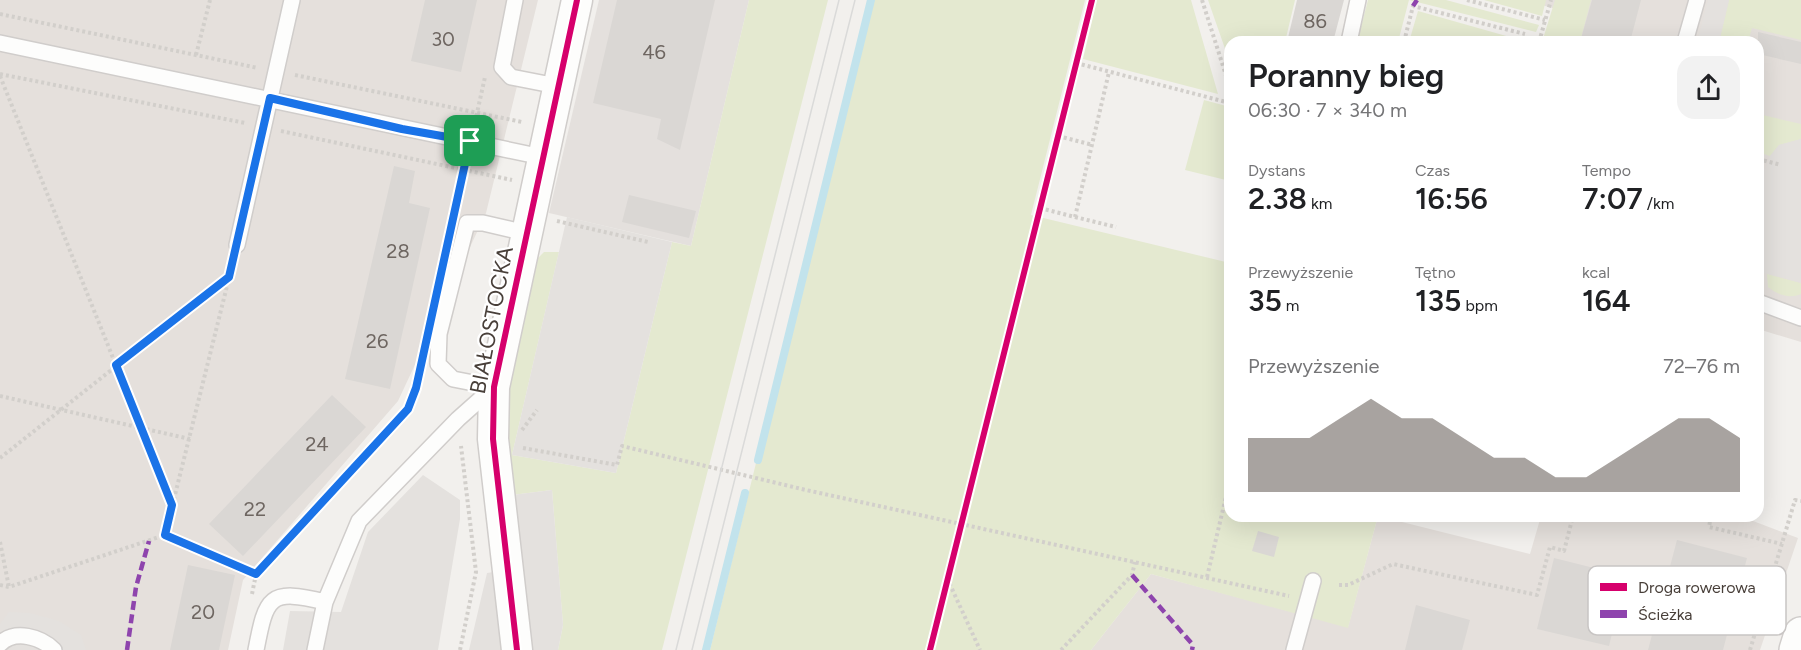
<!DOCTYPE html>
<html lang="pl">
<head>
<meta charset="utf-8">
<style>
  :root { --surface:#fff; --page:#f2f2f2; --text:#202124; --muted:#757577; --accent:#847d78 }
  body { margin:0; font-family:Figtree,sans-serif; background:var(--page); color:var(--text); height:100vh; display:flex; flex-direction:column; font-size:22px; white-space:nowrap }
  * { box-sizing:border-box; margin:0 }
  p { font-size:20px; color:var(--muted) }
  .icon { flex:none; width:33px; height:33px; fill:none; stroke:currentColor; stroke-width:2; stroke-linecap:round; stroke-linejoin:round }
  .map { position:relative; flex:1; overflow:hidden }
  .details { position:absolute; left:1224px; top:36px; width:540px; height:486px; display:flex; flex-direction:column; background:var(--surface); border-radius:18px; box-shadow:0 6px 24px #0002 }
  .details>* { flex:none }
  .pin { position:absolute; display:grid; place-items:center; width:51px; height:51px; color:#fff; margin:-26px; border-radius:12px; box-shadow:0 3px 9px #0006 }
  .round { display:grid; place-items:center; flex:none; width:63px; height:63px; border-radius:18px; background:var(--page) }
  .head { display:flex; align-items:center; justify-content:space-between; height:102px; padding:0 24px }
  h1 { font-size:33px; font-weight:600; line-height:45px }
  .figures { display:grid; grid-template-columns:repeat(3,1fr); gap:9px; height:102px; padding:6px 24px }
  .figures div { display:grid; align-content:center }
  .figures b { font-size:30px; font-weight:600 }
  .figures small { font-size:16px; font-weight:400 }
  .figures p { font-size:16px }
  .chart { height:168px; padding:12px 24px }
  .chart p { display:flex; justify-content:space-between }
  .chart svg { width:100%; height:108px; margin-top:6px; fill:var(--accent); opacity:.7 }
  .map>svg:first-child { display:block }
  .residential { fill:#e5e0dc }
  .industrial { fill:#e4e0dd }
  .green { fill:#e4e9d0 }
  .parking { fill:#e4e1de }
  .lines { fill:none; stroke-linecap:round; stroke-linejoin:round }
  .stream { stroke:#c2e3ec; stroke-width:8 }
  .building { fill:#dad7d4 }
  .service-casing { stroke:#d0cdcb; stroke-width:18 }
  .minor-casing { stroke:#d0cdcb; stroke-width:33 }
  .tertiary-casing { stroke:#d0cdcb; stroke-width:36 }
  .path { stroke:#d2cfcb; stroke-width:4; stroke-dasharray:3 3; stroke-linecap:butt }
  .service { stroke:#fdfdfc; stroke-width:15 }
  .minor { stroke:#fdfdfc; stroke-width:30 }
  .tertiary { stroke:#fdfdfc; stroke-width:33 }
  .tram { stroke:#dadad9; stroke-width:1.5 }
  .quiet { stroke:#8e44ad; stroke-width:4.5; stroke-dasharray:9 4.5; stroke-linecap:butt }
  .cycleway-casing { stroke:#fff; stroke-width:10 }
  .cycleway { stroke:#d6006c; stroke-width:6 }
  .route-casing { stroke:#fff; stroke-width:12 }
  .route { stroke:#1a73e8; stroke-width:8 }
  .labels { text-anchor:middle; stroke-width:4.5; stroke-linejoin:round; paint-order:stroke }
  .number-label { font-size:20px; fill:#6e6661 }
  .street-label { font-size:22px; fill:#483f39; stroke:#fff }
  .key { fill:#fff; stroke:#c8c5c4; stroke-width:1.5 }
  .key-label { font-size:16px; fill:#483f39 }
</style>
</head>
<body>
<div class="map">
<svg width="1801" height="650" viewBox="0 0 1801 650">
  <rect width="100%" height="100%" fill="#f2f0ed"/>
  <!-- residential -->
  <path class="residential" d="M0 0H538L486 213 398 401 243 580 228 650H0Z
    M1524 0H1801V342L1758 329V42H1554L1563 11Z
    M1378 516 1530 554 1541 516H1740L1798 538 1760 650H1091L1151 574 1348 627Z"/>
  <!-- industrial -->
  <path class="industrial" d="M599 0H749L691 246 549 213Z"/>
  <!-- green -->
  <path class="green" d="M749 0H828L662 650H558L563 625 552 490 512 495 501 395 531 265 544 252H559L512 455 616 473 672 242 691 246Z
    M870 0H1085L1031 215 1230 263V516H1378L1348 628 1151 574 1091 650H710Z
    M1097 0H1191L1218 94 1083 59Z
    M1208 0H1295L1285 42H1230V63Z
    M1368 0H1446L1539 25 1536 32 1409 0 1398 42H1357Z
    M1484 0H1546L1542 16Z
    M1555 0H1591L1580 42H1542Z
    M1729 0H1801V40L1752 28 1748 42H1719Z
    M1418 11 1524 41 1523 42H1409Z
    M1204 100 1230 107V181L1185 170Z
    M1758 114 1801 124V139L1779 145 1770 156 1758 152Z
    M1767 274 1801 283V294C1789 299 1778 295 1768 287Z"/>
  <!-- parking -->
  <path class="parking" d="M1708 0H1729L1719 42H1697Z
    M1801 139V283L1758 271V167L1765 169 1770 156 1779 145Z
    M567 217 672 242 616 473 512 455Z
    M423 475 460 500V519L438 650H283L290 611 341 612 368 532Z
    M552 490 563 625 558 650H469L487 573 519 568 512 495Z
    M9 612 30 613 59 621 81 635 86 650H0V624Z"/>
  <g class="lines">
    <!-- stream -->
    <path class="stream" d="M758 460 871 0
      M706 650 745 493"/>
  </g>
  <!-- building -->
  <path class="building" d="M425 0H477L461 72 411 61Z
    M617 0H715L680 150 657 139 661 119 593 103Z
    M1297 0H1344L1333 42H1287Z
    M1592 0H1641L1630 42H1580Z
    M1758 32 1801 42V64L1758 54Z
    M394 166 415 171 409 203 430 208 390 389 345 379Z
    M629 195 696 211 689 238 622 222Z
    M332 395 366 427 243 556 209 524Z
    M1258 531 1279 537 1274 557 1252 551Z
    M1677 540 1747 558 1723 650H1648Z
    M1554 558 1626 576 1609 646 1537 629Z
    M188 565 235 575 219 650H170Z
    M1416 605 1470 620 1462 650H1405Z"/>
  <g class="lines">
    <!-- service casing -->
    <g class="service-casing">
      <path id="service" d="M515 0 502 67 511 77 557 86
        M1349 42 1358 0
        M1685 42 1697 0
        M0 43 542 157
        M237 245 292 0
        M1758 302 1801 318
        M494 387 453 379 438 364 439 334 467 223H483L526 233
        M0 644C15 629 41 637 54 650
        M256 650C266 597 269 588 325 602
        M315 650 325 602 359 521 458 419 494 387
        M1294 650 1313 581"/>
    </g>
    <!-- minor casing -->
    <g class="minor-casing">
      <path id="minor" d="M517 650 493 439 494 387 577 0"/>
    </g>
    <!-- tertiary casing -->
    <g class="tertiary-casing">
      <path id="tertiary" d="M1796 650 1801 634"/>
    </g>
    <!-- path -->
    <path class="path" d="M1202 0 1230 88
      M1467 0 1545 20
      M0 14 258 68
      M1404 42 1413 6 1525 34
      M1539 42 1551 0
      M196 55 210 0
      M1076 63 1230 103
      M0 74 245 123
      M295 75 522 122
      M0 76 172 505
      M475 122 485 77
      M281 131 512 180
      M1058 136 1093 145
      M1758 159 1781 165
      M456 207 466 162
      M1040 208 1075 217 1109 72
      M1075 217 1116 227
      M557 221 648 242
      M0 396 190 439
      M522 430 537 410
      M523 448 617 465 622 446 806 490 1289 596
      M0 458 229 277
      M1711 516 1709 527 1782 544
      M165 535 256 574
      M0 542 9 587
      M1207 577 1230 480
      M947 578 980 650
      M0 585 9 587 165 535 233 262
      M1339 585H1348L1393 564 1537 595 1550 547 1564 551 1573 516
      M252 594 256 574 408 409 419 373
      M460 650 476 572 461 446
      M1061 650 1132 575 1135 562
      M1750 650 1795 500 1801 501"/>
    <!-- service -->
    <use href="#service" class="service"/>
    <!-- minor -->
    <use href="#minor" class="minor"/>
    <!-- tertiary -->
    <use href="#tertiary" class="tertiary"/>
    <!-- tram -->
    <path class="tram" d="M676 650 839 0
      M692 650 855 0"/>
    <!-- quiet -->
    <path class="quiet" d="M1413 6 1417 0
      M1758 154 1762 160
      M1132 575 1193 645 1192 650
      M127 650 136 587 149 541"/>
    <!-- cycleway casing -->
    <g class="cycleway-casing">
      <path id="cycleway" d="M517 650 493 439 494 387 577 0
        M930 650 1092 0"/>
    </g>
    <!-- cycleway -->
    <use href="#cycleway" class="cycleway"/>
  </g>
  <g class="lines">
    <!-- route casing -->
    <g class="route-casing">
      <path id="route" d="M270 98 402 129 470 141 416 388 408 409 256 574 165 535 172 505 116 365 229 277Z"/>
    </g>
    <!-- route -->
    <use href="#route" class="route"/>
  </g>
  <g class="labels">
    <!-- number labels -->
    <g class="number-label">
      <text x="1315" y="28">86</text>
      <text x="443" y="46">30</text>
      <text x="654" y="59">46</text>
      <text x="398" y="258">28</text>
      <text x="377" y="348">26</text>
      <text x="317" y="451">24</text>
      <text x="255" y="516">22</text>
      <text x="203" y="619">20</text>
    </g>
    <!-- street labels -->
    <g class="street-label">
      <text transform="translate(491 320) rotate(-79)" y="8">BIAŁOSTOCKA</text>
    </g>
  </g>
  <!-- legend -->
  <rect x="1588" y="566" width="198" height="69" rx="9" class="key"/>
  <rect x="1600" y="583" width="27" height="8" fill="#d6006c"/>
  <rect x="1600" y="610" width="27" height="8" fill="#8e44ad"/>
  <g class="key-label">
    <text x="1638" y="593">Droga rowerowa</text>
    <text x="1638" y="620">Ścieżka</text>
  </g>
</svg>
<div class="pin" style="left:470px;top:141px;background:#1e9e55"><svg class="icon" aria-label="arrive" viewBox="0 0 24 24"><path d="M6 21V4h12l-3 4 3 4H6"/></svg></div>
<section class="details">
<div class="head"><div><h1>Poranny bieg</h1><p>06:30 · 7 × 340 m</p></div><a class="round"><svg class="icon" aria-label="share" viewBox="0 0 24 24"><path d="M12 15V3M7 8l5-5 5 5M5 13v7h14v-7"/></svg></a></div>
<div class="figures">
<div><p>Dystans</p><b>2.38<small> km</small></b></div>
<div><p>Czas</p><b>16:56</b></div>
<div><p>Tempo</p><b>7:07<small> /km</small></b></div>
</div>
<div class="figures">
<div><p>Przewyższenie</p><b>35<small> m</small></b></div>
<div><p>Tętno</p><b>135<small> bpm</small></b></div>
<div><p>kcal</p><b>164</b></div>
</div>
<div class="chart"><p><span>Przewyższenie</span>72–76 m</p>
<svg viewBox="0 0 160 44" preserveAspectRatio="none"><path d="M0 44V22L10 22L20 22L30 14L40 6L50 14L60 14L70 22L80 30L90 30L100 38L110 38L120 30L130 22L140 14L150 14L160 22V44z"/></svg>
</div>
</section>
</div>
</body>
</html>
